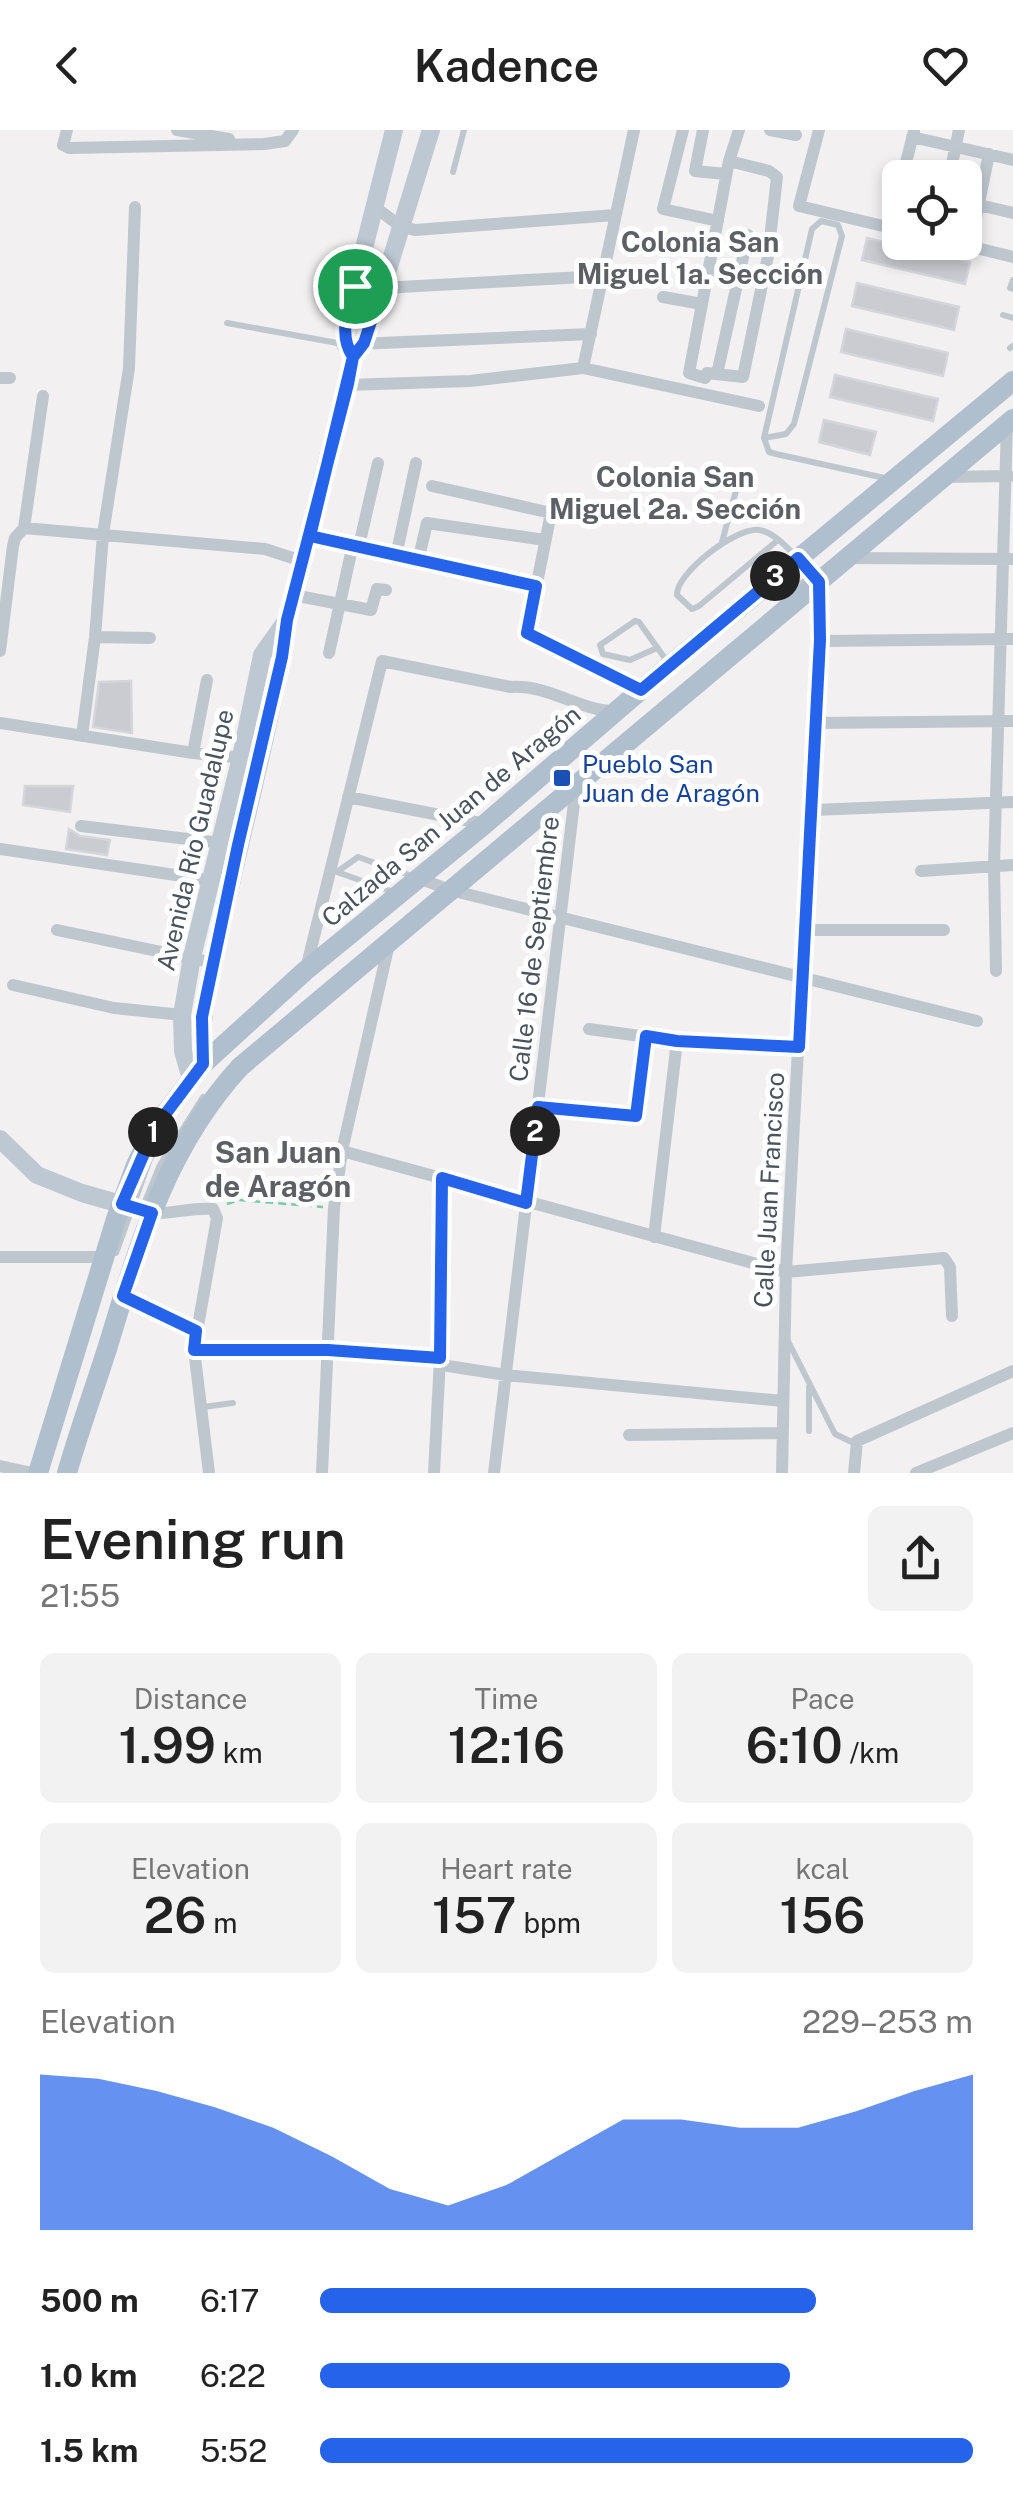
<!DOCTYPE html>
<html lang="en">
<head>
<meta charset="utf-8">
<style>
  :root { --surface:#fff; --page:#f2f2f2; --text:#222; --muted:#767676; --accent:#2563eb }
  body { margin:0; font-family:"Public Sans",sans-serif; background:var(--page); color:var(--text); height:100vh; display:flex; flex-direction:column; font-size:38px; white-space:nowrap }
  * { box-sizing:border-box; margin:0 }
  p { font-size:32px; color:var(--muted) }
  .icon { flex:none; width:55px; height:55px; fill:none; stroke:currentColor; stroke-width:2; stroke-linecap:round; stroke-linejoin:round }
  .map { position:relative; height:1343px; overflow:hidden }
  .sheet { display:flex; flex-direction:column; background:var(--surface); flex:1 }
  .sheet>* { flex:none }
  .tools { position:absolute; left:882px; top:30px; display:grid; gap:20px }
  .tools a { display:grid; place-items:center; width:100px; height:100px; border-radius:15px; background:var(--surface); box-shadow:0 5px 15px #0003; font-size:50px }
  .pin { position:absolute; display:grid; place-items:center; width:85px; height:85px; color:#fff; margin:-42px; border:5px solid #fff; border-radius:50%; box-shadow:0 2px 10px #0007 }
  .km { position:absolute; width:50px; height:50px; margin:-25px; border-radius:50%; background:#222; color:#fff; font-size:28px; line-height:50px; text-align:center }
  .round { display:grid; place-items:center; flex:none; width:105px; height:105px; border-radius:15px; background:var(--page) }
  .headline { display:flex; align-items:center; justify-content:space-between; height:170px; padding:0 40px }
  h1 { font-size:55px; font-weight:600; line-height:75px }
  .metrics { display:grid; grid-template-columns:repeat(3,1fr); gap:15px; height:170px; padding:10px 40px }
  .metrics div { display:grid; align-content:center; border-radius:15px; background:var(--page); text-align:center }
  .metrics b { font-size:50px; font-weight:600 }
  .metrics small { font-size:28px; font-weight:400 }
  .metrics p { font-size:28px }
  .chart { height:280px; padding:20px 40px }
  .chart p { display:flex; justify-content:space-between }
  .chart svg { width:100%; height:180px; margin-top:10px; fill:var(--accent); opacity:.7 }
  ul { padding:0 40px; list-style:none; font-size:32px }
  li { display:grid; grid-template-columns:160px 120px 1fr; align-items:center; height:75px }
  li i { height:25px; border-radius:12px; background:var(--accent) }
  header { display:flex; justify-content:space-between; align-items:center; height:130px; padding:0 40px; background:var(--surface); font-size:45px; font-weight:600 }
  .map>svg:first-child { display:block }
  .building { fill:#caccd2; stroke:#d4d6db; stroke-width:2.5 }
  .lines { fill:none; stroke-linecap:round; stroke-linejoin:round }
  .path { stroke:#78cca2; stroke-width:2.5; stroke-dasharray:8 5; stroke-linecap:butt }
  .lane { stroke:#bec7ce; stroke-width:6 }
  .street { stroke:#bec7ce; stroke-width:12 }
  .secondary { stroke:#bec8d3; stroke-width:18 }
  .primary { stroke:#b0bfce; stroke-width:20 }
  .route-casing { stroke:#fff; stroke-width:20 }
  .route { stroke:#2563eb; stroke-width:12 }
  .transit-dot { fill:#1a4fb4; stroke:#fff; stroke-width:4 }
  .labels { text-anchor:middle; stroke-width:10; stroke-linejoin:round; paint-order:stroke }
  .transit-label { font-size:25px; fill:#164399; stroke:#fff; text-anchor:start }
  .street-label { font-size:25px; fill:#48535d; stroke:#fff }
  .neighbourhood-label { font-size:28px; font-weight:bold; fill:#5c6065; stroke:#fff }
  .quarter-label { font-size:30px; font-weight:bold; fill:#5c6065; stroke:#fff }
</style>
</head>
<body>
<header><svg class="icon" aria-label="back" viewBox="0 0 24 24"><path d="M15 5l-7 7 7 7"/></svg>Kadence<svg class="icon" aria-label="heart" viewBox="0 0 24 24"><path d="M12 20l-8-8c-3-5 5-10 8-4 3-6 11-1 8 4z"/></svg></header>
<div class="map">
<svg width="1013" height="1343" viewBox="0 0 1013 1343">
  <rect width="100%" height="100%" fill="#f2f0f0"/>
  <!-- building -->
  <path class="building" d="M867 108 970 132 965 154 862 130Z
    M857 153 959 177 954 200 852 176Z
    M846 199 948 223 943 246 841 222Z
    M835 245 938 269 933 291 830 267Z
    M824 290 876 302 870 325 819 312Z
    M131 551 132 603 93 597 99 552Z
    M25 656H73L70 682 23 675Z
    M69 699 80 706 110 710 107 725 66 719Z"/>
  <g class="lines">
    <!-- path -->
    <path class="path" d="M227 1074 239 1070 323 1077"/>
    <!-- lane -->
    <path class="lane" d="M453 42 464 0
      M1013 150 1010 158 1013 159
      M1003 185 1013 188
      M227 193 343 214
      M1010 218 1013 216
      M764 308 786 304 794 294 842 106 838 95 821 91 812 99 764 308 769 322 776 324 889 349
      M778 410 699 476 692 479 677 465C676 443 736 397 759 400 774 402 786 417 797 427
      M722 412 740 346
      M792 461 813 444
      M657 518 630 530 603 524 600 515 635 491 639 492 669 534
      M393 762 337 742 358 727 412 746
      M142 1079 160 1035 203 967
      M116 1123 150 1029 171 992
      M788 1211 835 1304 856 1314
      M809 1257V1301
      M203 1277 233 1273"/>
    <!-- street -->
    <path class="street" d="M67 0 63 15 69 18 264 14 285 11 293 0
      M177 0 229 9
      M683 0 663 79 718 91
      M703 0 695 41 726 44
      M770 0 796 5
      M819 0 799 76 900 100
      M912 7 1013 30
      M729 31 769 41 777 47 768 126 743 247 707 243 705 248 689 243 729 31 739 0
      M949 43 983 51
      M902 48 914 1
      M949 48 959 0
      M979 75 1013 83
      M375 77 400 96 415 100 615 85
      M890 97 900 57
      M952 112 1013 127
      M970 117 989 24
      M355 157 382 158 602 146
      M663 167 702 174
      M357 214 591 204
      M583 238 634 0
      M717 244 748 105
      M0 248H10
      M347 255 470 251 583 238 759 276
      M945 347 1010 346
      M432 356 551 383 527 503 641 560
      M24 398 43 266
      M309 406 536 455
      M359 416 378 333
      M396 426 416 333
      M848 428 1013 429
      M418 431 427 393 545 410
      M293 465 371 480 377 459 386 460
      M95 507 150 508
      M820 511 1013 509
      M0 521 13 416 15 408 24 398 265 419 302 431
      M329 523 353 414
      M0 593 193 623 245 628
      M816 593 1013 591
      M82 606 95 507 103 404 129 238 135 77
      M193 623 207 550
      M348 667 485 694
      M813 680 1013 672
      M81 696 237 715
      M0 719 209 750
      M921 741 1013 735
      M418 748 450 760 977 891
      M57 800 214 833
      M805 800H944
      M306 839 382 531 511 557C548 554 579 581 615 581
      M996 841 994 735 1007 294
      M13 855 114 878 182 885
      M589 899 677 911 799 917
      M538 977 636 986 646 906
      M342 1021 786 1142 944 1128 950 1137 952 1186
      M152 1083C173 1084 193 1077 213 1079L217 1088 194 1219 209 1343
      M654 1107 677 911
      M0 1127H106
      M123 1167 196 1201
      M194 1219 328 1221 440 1228 448 1236 506 1245 783 1271
      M629 1305 783 1303
      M0 1336 32 1343
      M322 1343 334 1078 342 1021 389 814
      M434 1343 440 1228 442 1049
      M494 1343 574 673 573 657
      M782 1343 786 1142 820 511 819 452 798 428
      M854 1343 857 1311 1013 1241
      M916 1343 1013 1303"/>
    <!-- secondary -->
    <path class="secondary" d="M353 227 345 214V193L394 0
      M203 934C198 890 211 848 220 805 241 700 272 596 287 490L353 227 370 198 431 0
      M191 949 183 921 182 885 192 827 241 627 262 525 284 494
      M0 1009 37 1045 82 1063 152 1083"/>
    <!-- primary -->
    <path class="primary" d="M38 1343 116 1089 136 1035 155 997 203 934 305 841 485 694 670 535 1013 251
      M67 1343C79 1301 94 1260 107 1219 139 1115 165 1019 240 937L1013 289"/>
  </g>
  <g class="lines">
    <!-- route casing -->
    <g class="route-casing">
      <path id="route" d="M355 156C348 181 338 204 353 227L348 254 287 490 282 527 238 715 202 887 203 934 155 998 122 1074 152 1083 123 1166 196 1201 194 1220H328L440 1228 442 1048 526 1073 538 977 636 986 646 906 677 911 799 917 820 510 819 452 798 428 641 560 527 503 536 456 310 406 353 227 364 213 382 158 355 156"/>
    </g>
    <!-- route -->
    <use href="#route" class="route"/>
  </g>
  <!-- markers -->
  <rect class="transit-dot" x="552" y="638" width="20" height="20" rx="5"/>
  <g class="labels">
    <!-- transit labels -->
    <g class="transit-label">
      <text x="582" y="643">Pueblo San<tspan x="582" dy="29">Juan de Aragón</tspan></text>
    </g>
    <!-- street labels -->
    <g class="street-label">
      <text transform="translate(451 686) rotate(-40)" y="9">Calzada San Juan de Aragón</text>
      <text transform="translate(195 710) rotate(-77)" y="9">Avenida Río Guadalupe</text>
      <text transform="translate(534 819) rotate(-83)" y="9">Calle 16 de Septiembre</text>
      <text transform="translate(769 1060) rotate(-87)" y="9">Calle Juan Francisco</text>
    </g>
    <!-- neighbourhood labels -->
    <g class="neighbourhood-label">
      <text x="700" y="122">Colonia San<tspan x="700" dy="32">Miguel 1a. Sección</tspan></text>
      <text x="675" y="357">Colonia San<tspan x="675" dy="32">Miguel 2a. Sección</tspan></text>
    </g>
    <!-- quarter labels -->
    <g class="quarter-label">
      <text x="278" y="1033">San Juan<tspan x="278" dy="34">de Aragón</tspan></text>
    </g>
  </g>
</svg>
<div class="tools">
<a><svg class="icon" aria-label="locate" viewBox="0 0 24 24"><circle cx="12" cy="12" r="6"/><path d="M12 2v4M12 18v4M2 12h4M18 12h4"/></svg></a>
</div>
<div class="pin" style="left:355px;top:156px;background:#1e9e55"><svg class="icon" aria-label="arrive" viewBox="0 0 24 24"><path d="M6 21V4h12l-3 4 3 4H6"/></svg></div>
<b class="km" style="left:153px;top:1002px">1</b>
<b class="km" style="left:535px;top:1001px">2</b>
<b class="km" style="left:775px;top:446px">3</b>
</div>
<section class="sheet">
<div class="headline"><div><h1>Evening run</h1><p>21:55</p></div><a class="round"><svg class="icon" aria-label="share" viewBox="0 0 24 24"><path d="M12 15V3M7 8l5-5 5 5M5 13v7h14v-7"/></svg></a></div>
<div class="metrics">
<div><p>Distance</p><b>1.99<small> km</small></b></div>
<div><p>Time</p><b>12:16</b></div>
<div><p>Pace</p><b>6:10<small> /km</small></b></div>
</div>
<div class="metrics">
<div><p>Elevation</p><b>26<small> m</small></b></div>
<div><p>Heart rate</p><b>157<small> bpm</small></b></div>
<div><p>kcal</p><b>156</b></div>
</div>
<div class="chart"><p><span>Elevation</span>229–253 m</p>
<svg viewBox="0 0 160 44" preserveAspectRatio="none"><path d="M0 44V6L10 7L20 10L30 14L40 19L50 26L60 34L70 38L80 33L90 25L100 17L110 17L120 19L130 19L140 15L150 10L160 6V44z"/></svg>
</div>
<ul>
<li><b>500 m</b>6:17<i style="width:76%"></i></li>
<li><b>1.0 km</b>6:22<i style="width:72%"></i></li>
<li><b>1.5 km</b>5:52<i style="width:100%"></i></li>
</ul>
</section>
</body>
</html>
